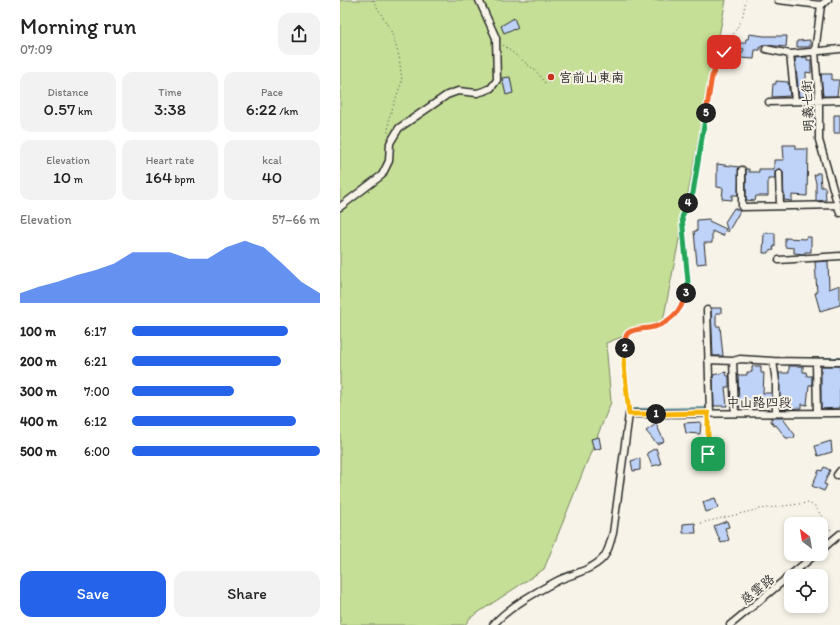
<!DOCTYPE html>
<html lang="en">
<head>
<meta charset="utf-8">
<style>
  :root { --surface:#fff; --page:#f2f2f2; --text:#222; --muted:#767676; --accent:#2563eb }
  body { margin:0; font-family:Itim,"LXGW WenKai TC",sans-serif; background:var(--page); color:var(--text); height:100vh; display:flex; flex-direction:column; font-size:15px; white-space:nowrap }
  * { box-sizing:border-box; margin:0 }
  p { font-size:13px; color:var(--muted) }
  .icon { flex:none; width:22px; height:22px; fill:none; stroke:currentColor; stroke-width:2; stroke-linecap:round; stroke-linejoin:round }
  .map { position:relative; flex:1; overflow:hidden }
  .side { display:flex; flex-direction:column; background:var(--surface); width:340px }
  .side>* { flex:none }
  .needle { width:26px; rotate:329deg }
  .buttons { position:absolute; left:444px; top:517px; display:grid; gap:8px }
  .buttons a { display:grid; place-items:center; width:44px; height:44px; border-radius:8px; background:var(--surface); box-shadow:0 2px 6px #0003; font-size:20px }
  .pin { position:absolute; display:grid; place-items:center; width:34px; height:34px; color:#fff; margin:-17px; border-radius:8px; box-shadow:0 2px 6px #0006 }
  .km { position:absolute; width:20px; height:20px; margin:-10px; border-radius:50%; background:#222; color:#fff; font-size:11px; line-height:20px; text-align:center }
  .round { display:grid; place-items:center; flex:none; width:42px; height:42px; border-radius:12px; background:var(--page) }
  .headline { display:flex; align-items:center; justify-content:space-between; height:68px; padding:0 20px }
  h1 { font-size:22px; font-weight:600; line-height:30px }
  .metrics { display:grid; grid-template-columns:repeat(3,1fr); gap:6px; height:68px; padding:4px 20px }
  .metrics div { display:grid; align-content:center; border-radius:10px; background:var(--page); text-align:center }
  .metrics b { font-size:17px; font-weight:600 }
  .metrics small { font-size:11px; font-weight:400 }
  .metrics p { font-size:11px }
  .chart { height:112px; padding:8px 20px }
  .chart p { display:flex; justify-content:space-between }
  .chart svg { width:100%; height:72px; margin-top:4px; fill:var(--accent); opacity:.7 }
  .cta { display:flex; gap:8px; margin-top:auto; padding:8px 20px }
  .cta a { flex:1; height:46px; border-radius:12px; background:var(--accent); color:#fff; font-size:16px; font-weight:600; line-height:46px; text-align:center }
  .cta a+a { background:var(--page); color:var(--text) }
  ul { padding:0 20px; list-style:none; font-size:13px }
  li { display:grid; grid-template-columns:64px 48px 1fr; align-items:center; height:30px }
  li i { height:10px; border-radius:5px; background:var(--accent) }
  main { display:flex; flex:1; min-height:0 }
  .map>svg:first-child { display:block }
  .green { fill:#c5df96; stroke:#788560 }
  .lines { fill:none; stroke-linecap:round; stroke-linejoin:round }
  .stream { stroke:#63939b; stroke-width:2 }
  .building { fill:#bfd3f8; stroke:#2b2b2b }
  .minor-casing { stroke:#2b2b2b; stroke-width:9 }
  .path { stroke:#2b2b2b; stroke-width:1; stroke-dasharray:1 3; stroke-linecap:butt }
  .minor { stroke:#f7f3e8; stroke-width:6 }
  .split-1-casing { stroke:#fff; stroke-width:8 }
  .split-2-casing { stroke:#fff; stroke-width:8 }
  .split-3-casing { stroke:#fff; stroke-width:8 }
  .split-4-casing { stroke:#fff; stroke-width:8 }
  .split-5-casing { stroke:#fff; stroke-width:8 }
  .split-6-casing { stroke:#fff; stroke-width:8 }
  .split-1 { stroke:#f5b400; stroke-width:5 }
  .split-2 { stroke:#f5b400; stroke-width:5 }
  .split-3 { stroke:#f0652b; stroke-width:5 }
  .split-4 { stroke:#22a559; stroke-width:5 }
  .split-5 { stroke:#22a559; stroke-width:5 }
  .split-6 { stroke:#f0652b; stroke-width:5 }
  .poi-dot { fill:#c8321e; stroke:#f7f3e8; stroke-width:1.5 }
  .labels { text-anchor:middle; stroke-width:4; stroke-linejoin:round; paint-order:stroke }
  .poi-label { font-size:13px; fill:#2b2b2b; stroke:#f7f3e8; text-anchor:start }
  .street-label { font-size:13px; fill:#2b2b2b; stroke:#f7f3e8 }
</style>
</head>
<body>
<main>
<section class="side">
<div class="headline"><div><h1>Morning run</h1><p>07:09</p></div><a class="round"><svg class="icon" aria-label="share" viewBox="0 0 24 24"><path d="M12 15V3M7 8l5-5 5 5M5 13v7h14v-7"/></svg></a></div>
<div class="metrics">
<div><p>Distance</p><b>0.57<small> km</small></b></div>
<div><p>Time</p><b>3:38</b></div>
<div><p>Pace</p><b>6:22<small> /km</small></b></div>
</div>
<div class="metrics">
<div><p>Elevation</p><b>10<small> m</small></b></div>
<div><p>Heart rate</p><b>164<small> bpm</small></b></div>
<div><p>kcal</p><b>40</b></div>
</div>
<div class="chart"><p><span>Elevation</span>57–66 m</p>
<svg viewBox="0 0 160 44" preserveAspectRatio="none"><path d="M0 44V38L10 34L20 31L30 27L40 24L50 20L60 13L70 13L80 13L90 17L100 17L110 10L120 6L130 10L140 20L150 31L160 38V44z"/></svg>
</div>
<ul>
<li><b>100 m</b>6:17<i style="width:83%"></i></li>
<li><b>200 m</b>6:21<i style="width:79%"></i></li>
<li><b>300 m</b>7:00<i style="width:54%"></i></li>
<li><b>400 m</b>6:12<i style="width:87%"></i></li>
<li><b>500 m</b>6:00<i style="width:100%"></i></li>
</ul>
<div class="cta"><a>Save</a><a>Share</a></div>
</section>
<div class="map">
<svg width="500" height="625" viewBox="0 0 500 625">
  <rect width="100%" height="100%" fill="#f7f3e8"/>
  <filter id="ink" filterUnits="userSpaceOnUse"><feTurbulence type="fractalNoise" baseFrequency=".025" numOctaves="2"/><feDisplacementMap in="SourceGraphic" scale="8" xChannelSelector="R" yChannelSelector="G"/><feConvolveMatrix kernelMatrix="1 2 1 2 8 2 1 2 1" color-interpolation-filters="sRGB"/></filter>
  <g filter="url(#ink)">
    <!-- green -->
    <path class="green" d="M0 0H386L323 321 266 343 271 402 204 569 130 618 125 625H0Z"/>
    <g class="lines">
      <!-- stream -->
      <path class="stream" d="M425 358H500
        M292 409 368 408"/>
    </g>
    <!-- building -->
    <path class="building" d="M174 18 178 28 174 30 173 29 164 33 161 26Z
      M409 34 424 36H447L446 47 425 45 420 47V50H415L414 59 400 58 404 49 399 48 400 43H405L406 39H408Z
      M470 40V47H457V41Z
      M467 57V60H471V73L466 72V83L470 84V96L459 97 455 58Z
      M481 74H492V80H499L497 96H483Z
      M170 77 173 93 166 95 162 78Z
      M436 81 448 82 450 96 432 97 433 84H436Z
      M494 115H500V133H494Z
      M443 145H456V149H468L467 196 452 195V201L444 200 443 172 441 169H438L435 171V179H428V196H416L415 201 406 200V169H409V172H419V169H434V160H444Z
      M377 164 399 167 398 195H392V200L382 199 383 188 377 187Z
      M476 173H480L481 187H485L486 200 476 201V183L474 175H476Z
      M394 208 400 211 388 232 385 222Z
      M369 219V221L386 229 383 236 372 231V243H364L366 263 357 264 354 231H357V220Z
      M424 233H435V247H433L434 250 429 251V253H423Z
      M466 237H471V252H465V254L454 253V248L445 247V238L466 239Z
      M488 261 489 289 500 285V305L480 311 475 293H477L475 262Z
      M371 308H381V313H376V326H380L383 356H373Z
      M412 366H421V373H424L423 393H432V405H423L424 407H399L398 375H407V372H412Z
      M449 366H463V372H466L467 376H472V385H469L467 405 462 404V408L440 409 439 373H449Z
      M481 366H500V408L481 409Z
      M386 372 387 376H389V387H385L387 406H374L373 375Z
      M431 418H444V420L455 435 454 438H446L436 425 434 426 431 421Z
      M361 422 360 434 346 433 344 423Z
      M316 424 324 441 317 444 306 431Z
      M259 437 261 448 254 450 251 439Z
      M491 441 492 452 478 456 475 446Z
      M316 448 321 464 312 466 307 453Z
      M300 458V470L293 471 291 461Z
      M484 467 490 470 484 484 487 485 484 491 472 486 479 470 482 471Z
      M375 498 378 508 366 512 363 502Z
      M387 521 389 527 385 528 389 540 381 543 374 526Z
      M355 523 356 533H343V524Z"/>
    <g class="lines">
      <!-- minor casing -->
      <g class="minor-casing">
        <path id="minor" d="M438 0 481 5
          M488 0 481 5 475 52 479 100V140L500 213
          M426 49 450 54 500 49
          M450 54 455 101
          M429 102 500 100
          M402 170V207L498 205
          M439 173 440 206
          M0 207 42 175 49 161 50 143 59 128 107 95 118 91 137 93 144 91 151 88 157 80 156 38 139 0
          M439 260 500 256
          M367 310 370 413
          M368 360 393 361 400 359 433 361 500 362
          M393 361 395 413
          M433 361 436 382V413
          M476 363 477 413
          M497 475 500 471
          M481 550 500 534
          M153 625C170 606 196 592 219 580 233 574 252 570 263 558 269 551 270 542 273 533L289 414 500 413
          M390 625 476 554"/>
      </g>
      <!-- path -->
      <path class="path" d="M33 0 52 33 59 56 62 81 49 118 48 133
        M163 45 196 71 205 83 209 82 211 77
        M289 407 284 365 285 338 288 333 296 330 312 327 328 320 337 313 343 304 348 282 342 217 353 193 372 76 376 65 402 19 406 0
        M368 420V454
        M361 523 420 509 467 503 475 506 492 532"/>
      <!-- minor -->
      <use href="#minor" class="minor"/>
    </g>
  </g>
  <g class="lines" filter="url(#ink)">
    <!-- split-1 casing -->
    <g class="split-1-casing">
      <path id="split-1" d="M316 414 368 413V454"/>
    </g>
    <!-- split-2 casing -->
    <g class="split-2-casing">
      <path id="split-2" d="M285 348 284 365 289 414H316"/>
    </g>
    <!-- split-3 casing -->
    <g class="split-3-casing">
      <path id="split-3" d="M285 348C285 343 284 337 288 333 293 329 302 329 309 328 328 325 342 311 346 293"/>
    </g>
    <!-- split-4 casing -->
    <g class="split-4-casing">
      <path id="split-4" d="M346 293 348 282 342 217 348 203"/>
    </g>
    <!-- split-5 casing -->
    <g class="split-5-casing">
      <path id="split-5" d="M348 203 353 193 366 113"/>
    </g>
    <!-- split-6 casing -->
    <g class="split-6-casing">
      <path id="split-6" d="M366 113 372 76 384 52"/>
    </g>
    <!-- split-1 -->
    <use href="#split-1" class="split-1"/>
    <!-- split-2 -->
    <use href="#split-2" class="split-2"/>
    <!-- split-3 -->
    <use href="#split-3" class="split-3"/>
    <!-- split-4 -->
    <use href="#split-4" class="split-4"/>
    <!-- split-5 -->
    <use href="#split-5" class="split-5"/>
    <!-- split-6 -->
    <use href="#split-6" class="split-6"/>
  </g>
  <!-- markers -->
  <circle class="poi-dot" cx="211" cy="77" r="4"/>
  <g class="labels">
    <!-- poi labels -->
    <g class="poi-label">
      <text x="219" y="82">宮前山東南</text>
    </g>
    <!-- street labels -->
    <g class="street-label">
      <text transform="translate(467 106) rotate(-92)" y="5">明義七街</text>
      <text x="419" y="407">中山路四段</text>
      <text transform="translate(417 589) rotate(-39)" y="5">慈雲路</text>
    </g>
  </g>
</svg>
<div class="buttons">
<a><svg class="needle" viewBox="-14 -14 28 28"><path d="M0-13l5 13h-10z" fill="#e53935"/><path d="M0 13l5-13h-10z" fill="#767676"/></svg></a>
<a><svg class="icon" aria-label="locate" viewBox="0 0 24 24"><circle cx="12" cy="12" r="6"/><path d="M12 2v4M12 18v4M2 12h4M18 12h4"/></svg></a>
</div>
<div class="pin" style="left:368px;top:454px;background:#1e9e55"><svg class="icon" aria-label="arrive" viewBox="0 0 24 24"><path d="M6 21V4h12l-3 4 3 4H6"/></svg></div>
<div class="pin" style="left:384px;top:52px;background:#d93025"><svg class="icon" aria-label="check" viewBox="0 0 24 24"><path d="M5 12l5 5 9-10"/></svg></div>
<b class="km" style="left:316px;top:414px">1</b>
<b class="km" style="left:285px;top:348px">2</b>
<b class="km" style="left:346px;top:293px">3</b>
<b class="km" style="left:348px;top:203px">4</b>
<b class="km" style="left:366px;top:113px">5</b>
</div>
</main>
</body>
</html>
